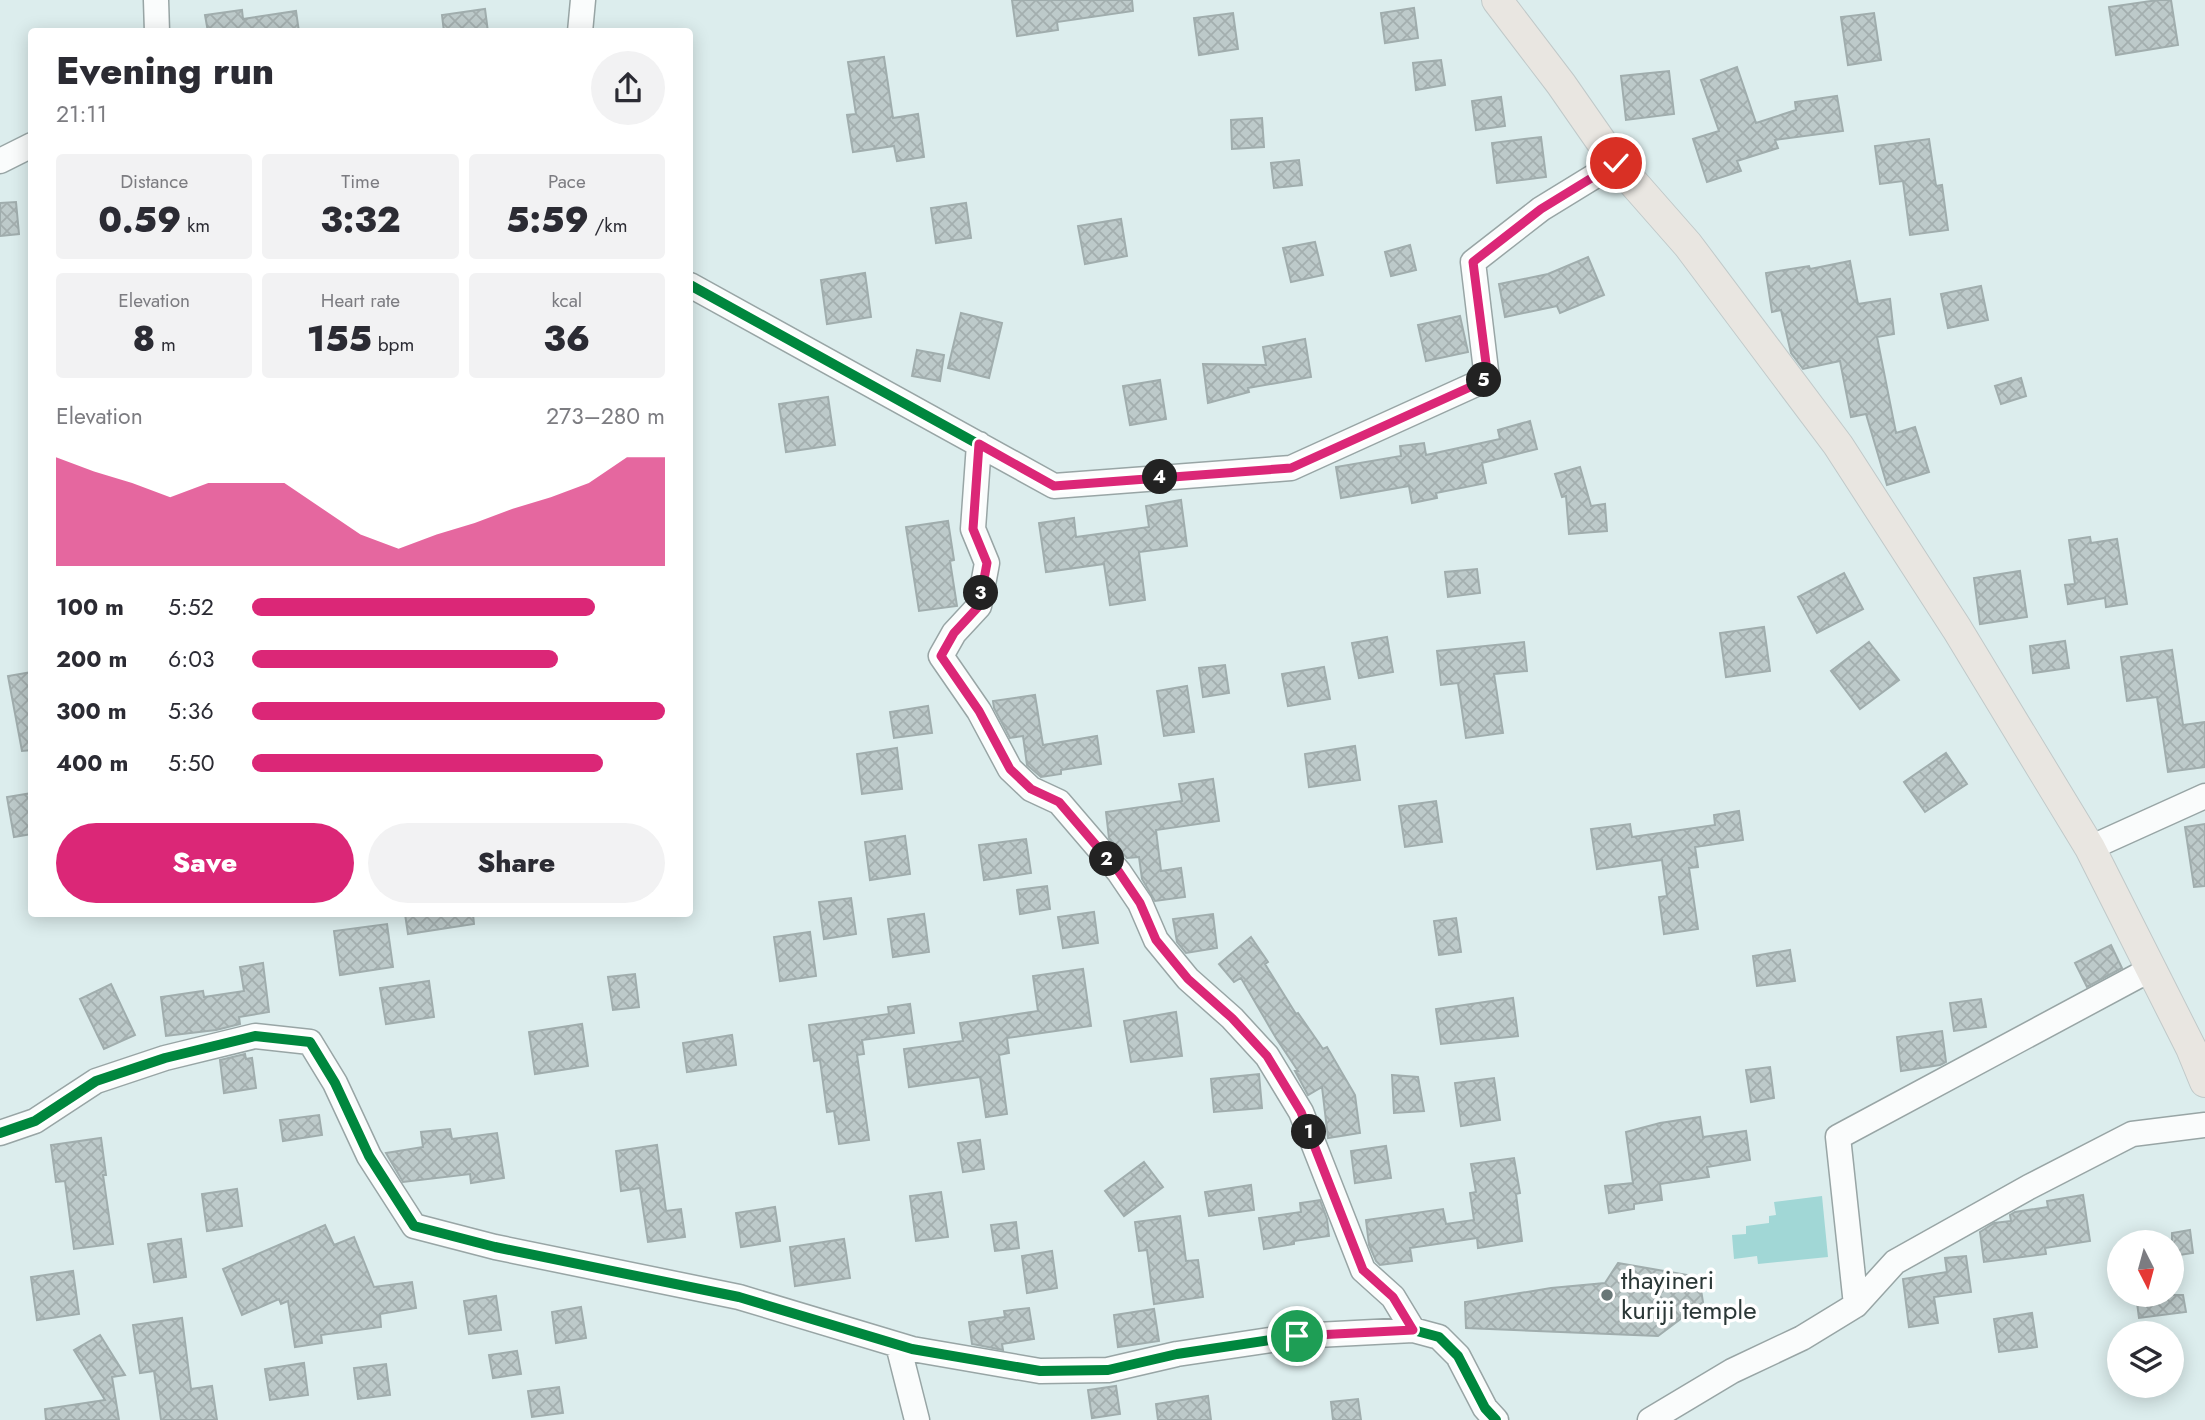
<!DOCTYPE html>
<html lang="en">
<head>
<meta charset="utf-8">
<style>
  :root { --surface:#fff; --page:#f2f2f3; --text:#2b2b33; --muted:#7c7c81; --accent:#db2777 }
  body { margin:0; font-family:Jost,sans-serif; background:var(--page); color:var(--text); height:100vh; display:flex; flex-direction:column; font-size:26px; white-space:nowrap }
  * { box-sizing:border-box; margin:0 }
  p { font-size:23px; color:var(--muted) }
  .icon { flex:none; width:38px; height:38px; fill:none; stroke:currentColor; stroke-width:2; stroke-linecap:round; stroke-linejoin:round }
  .map { position:relative; flex:1; overflow:hidden }
  .details { position:absolute; left:28px; top:28px; width:665px; height:889px; display:flex; flex-direction:column; background:var(--surface); border-radius:7px; box-shadow:0 4px 18px #0003 }
  .details>* { flex:none }
  .needle { width:46px; rotate:174deg }
  .fabs { position:absolute; left:2107px; top:1230px; display:grid; gap:14px }
  .fabs a { display:grid; place-items:center; width:77px; height:77px; border-radius:50%; background:var(--surface); box-shadow:0 4px 18px #0003; font-size:35px }
  .pin { position:absolute; display:grid; place-items:center; width:60px; height:60px; color:#fff; margin:-30px; border:4px solid #fff; border-radius:50%; box-shadow:0 2px 7px #0007 }
  .km { position:absolute; width:35px; height:35px; margin:-18px; border-radius:50%; background:#222; color:#fff; font-size:19px; line-height:35px; text-align:center }
  .round { display:grid; place-items:center; flex:none; width:74px; height:74px; border-radius:37px; background:var(--page) }
  .overview { display:flex; align-items:center; justify-content:space-between; height:119px; padding:0 28px }
  h1 { font-size:38px; font-weight:800; line-height:52px }
  .metrics { display:grid; grid-template-columns:repeat(3,1fr); gap:10px; height:119px; padding:7px 28px }
  .metrics div { display:grid; align-content:center; border-radius:7px; background:var(--page); text-align:center }
  .metrics b { font-size:35px; font-weight:800 }
  .metrics small { font-size:19px; font-weight:400 }
  .metrics p { font-size:19px }
  .chart { height:196px; padding:14px 28px }
  .chart p { display:flex; justify-content:space-between }
  .chart svg { width:100%; height:126px; margin-top:7px; fill:var(--accent); opacity:.7 }
  .cta { display:flex; gap:14px; margin-top:auto; padding:14px 28px }
  .cta a { flex:1; height:80px; border-radius:42px; background:var(--accent); color:#fff; font-size:28px; font-weight:800; line-height:80px; text-align:center }
  .cta a+a { background:var(--page); color:var(--text) }
  ul { padding:0 28px; list-style:none; font-size:23px }
  li { display:grid; grid-template-columns:112px 84px 1fr; align-items:center; height:52px }
  li i { height:18px; border-radius:9px; background:var(--accent) }
  .map>svg:first-child { display:block }
  .water { fill:#a1d7d6 }
  .building { fill:url(#building-cross-hatch); stroke:#a0adad; stroke-width:2 }
  .lines { fill:none; stroke-linecap:round; stroke-linejoin:round }
  .minor-casing { stroke:#98a5a5; stroke-width:27 }
  .major-casing { stroke:#c0c9c9; stroke-width:32 }
  .minor { stroke:#fafcfc; stroke-width:24 }
  .major { stroke:#e9e6e1; stroke-width:30 }
  .cycleway-casing { stroke:#fff; stroke-width:15 }
  .cycleway { stroke:#00873e; stroke-width:10 }
  .route-casing { stroke:#fff; stroke-width:14 }
  .route { stroke:#db2777; stroke-width:9 }
  .poi-dot { fill:#697777; stroke:#fff; stroke-width:2.5 }
  .labels { text-anchor:middle; stroke-width:7; stroke-linejoin:round; paint-order:stroke }
  .poi-label { font-size:26px; fill:#2b3837; stroke:#fff; text-anchor:start }
</style>
</head>
<body>
<div class="map">
<svg width="2205" height="1420" viewBox="0 0 2205 1420">
  <defs>
    <pattern id="building-cross-hatch" width="8" height="8" patternUnits="userSpaceOnUse" patternTransform="scale(1.75)"><rect width="8" height="8" fill="#bdcaca"/><path d="M0 0l8 8M0 8l8-8" fill="none" stroke="#a3aeae"/></pattern>
  </defs>
  <rect width="100%" height="100%" fill="#dceded"/>
  <!-- water -->
  <path class="water" d="M1822 1196 1828 1257 1758 1264 1757 1256 1734 1259 1732 1235 1746 1234V1226L1769 1223V1216L1776 1215 1774 1202Z"/>
  <!-- building -->
  <path class="building" d="M1012 0H1132L1133 11 1057 22 1058 30 1017 36Z
    M2158 0H2171L2178 45 2116 55 2109 7Z
    M1414 8 1418 38 1385 43 1381 13Z
    M485 9 488 32H444L442 15Z
    M242 10 243 19 296 11 299 32H208L205 15Z
    M1233 13 1238 49 1199 55 1194 18Z
    M1874 13 1881 60 1848 65 1841 17Z
    M884 57 893 118 918 114 924 157 897 161 894 146 853 152 847 115 856 114 848 62Z
    M1441 60 1445 85 1416 90 1413 63Z
    M1737 67 1756 123 1796 110 1795 102 1837 96 1843 131 1775 140 1778 148 1737 161 1741 171 1707 182 1693 139 1719 131 1701 80Z
    M1669 71 1674 114 1626 120 1621 76Z
    M1501 97 1505 126 1476 130 1472 101Z
    M1262 118 1264 147 1232 149 1231 120Z
    M1541 137 1546 177 1497 183 1492 143Z
    M1929 139 1936 186 1942 185 1948 230 1910 235 1903 181 1880 184 1875 146Z
    M1299 160 1302 185 1274 188 1271 163Z
    M16 202 19 234 0 236V203Z
    M966 203 971 238 936 243 931 208Z
    M1121 219 1127 256 1085 264 1078 226Z
    M1315 242 1323 275 1291 282 1283 248Z
    M1410 245 1416 270 1391 276 1385 252Z
    M1588 257 1604 295 1560 313 1557 306 1505 317 1499 284 1548 274Z
    M1850 261 1858 304 1890 299 1894 334 1877 337 1896 433 1915 427 1929 472 1887 485 1866 414 1851 417 1840 361 1803 369 1791 353 1781 310 1772 312 1766 273 1809 266 1810 269Z
    M865 273 871 317 827 324 821 280Z
    M1981 286 1988 320 1948 328 1941 294Z
    M961 313 1002 323 989 378 948 368Z
    M1460 316 1468 352 1426 361 1418 325Z
    M1305 339 1311 377 1248 388 1249 392 1208 403 1203 364 1266 365 1263 347Z
    M917 350 944 355 940 381 912 376Z
    M2021 378 2026 396 2001 404 1995 386Z
    M1160 380 1166 419 1130 425 1123 386Z
    M828 397 835 445 786 452 779 404Z
    M1530 421 1537 449 1482 463 1486 483 1436 493 1437 498 1412 503 1409 486 1341 498 1336 467 1401 456 1400 446 1424 443 1426 455 1500 439 1498 430Z
    M1580 467 1591 506 1605 504 1607 531 1569 534 1566 496 1562 497 1555 474Z
    M1181 500 1187 546 1139 552 1145 600 1110 605 1104 564 1046 572 1039 523 1074 518 1076 537 1149 527 1146 506Z
    M948 521 954 560 950 561 957 606 919 611 906 527Z
    M2090 537 2091 543 2117 539 2127 604 2106 607 2105 598 2068 604 2065 585 2075 584 2069 540Z
    M1477 569 1480 593 1448 597 1445 572Z
    M2020 571 2027 617 1980 624 1974 578Z
    M1844 573 1863 609 1817 633 1798 597Z
    M1764 627 1770 671 1726 677 1720 633Z
    M1387 637 1393 672 1359 678 1352 643Z
    M2065 641 2069 668 2033 673 2030 646Z
    M1524 642 1527 671 1494 674 1503 733 1466 738 1458 683 1441 685 1437 651Z
    M1869 642 1899 680 1860 709 1831 671Z
    M2172 650 2183 725 2205 722V767L2168 772 2157 697 2127 701 2121 657Z
    M1225 665 1229 693 1203 697 1199 668Z
    M1324 667 1330 699 1288 706 1282 674Z
    M32 672V750L22 751 8 676Z
    M1187 686 1194 732 1164 736 1157 691Z
    M1035 695 1043 745 1097 736 1101 764 1061 770V774L1041 777 1027 765 1023 736 1010 738 994 708 993 701Z
    M928 706 932 733 894 738 890 712Z
    M1355 746 1360 780 1309 787 1305 754Z
    M897 748 902 789 862 794 857 754Z
    M1946 753 1967 784 1925 812 1904 782Z
    M1213 779 1219 821 1156 830 1161 871 1181 868 1185 897 1155 901 1142 879 1139 857 1127 858 1109 838 1106 812 1182 801 1179 784Z
    M32 793V834L14 837 7 797Z
    M1436 801 1442 842 1405 847 1399 806Z
    M1739 811 1743 840 1695 847 1698 867 1689 868 1698 929 1664 934 1659 897 1667 896 1662 860 1597 869 1591 829 1630 824 1632 837 1715 825 1714 815Z
    M2205 824V886L2194 887 2185 827Z
    M905 836 910 874 870 880 865 842Z
    M1026 839 1031 873 984 880 979 845Z
    M1047 886 1050 909 1020 914 1017 890Z
    M851 898 856 934 824 939 819 902Z
    M1094 912 1098 943 1063 948 1058 917Z
    M405 914H473L474 924 408 934Z
    M924 914 929 952 893 957 888 919Z
    M1213 914 1217 948 1186 953 1177 942 1173 919Z
    M1456 918 1461 952 1439 955 1434 921Z
    M387 924 393 967 340 975 334 931Z
    M810 932 816 976 780 981 774 937Z
    M1251 937 1268 962 1265 964 1296 1014 1298 1013 1323 1049 1327 1047 1355 1095 1360 1133 1328 1138 1322 1087 1308 1095 1295 1071H1298L1276 1038 1241 978 1234 982 1219 964Z
    M2111 945 2122 968 2087 987 2075 963Z
    M1790 950 1795 981 1757 986 1753 956Z
    M263 963 269 1012 239 1017 240 1024 216 1030 166 1036 161 997 203 991 204 997 244 991 240 967Z
    M1083 969 1091 1026 1007 1038 1009 1053 999 1055 1007 1114 986 1117 980 1077 909 1087 904 1049 963 1041 960 1023 1038 1011 1033 976Z
    M635 974 639 1007 613 1010 608 977Z
    M429 981 434 1017 386 1024 380 988Z
    M111 984 135 1035 104 1049 80 999Z
    M1513 998 1518 1036 1441 1044 1436 1009Z
    M1981 999 1986 1027 1954 1031 1950 1003Z
    M910 1004 914 1033 862 1040 864 1054 857 1055 869 1140 839 1144 834 1111 827 1112 820 1060 814 1061 809 1025 889 1014 888 1007Z
    M1176 1012 1182 1056 1131 1062 1124 1021Z
    M582 1024 588 1066 535 1074 529 1032Z
    M1942 1031 1946 1062 1940 1065 1901 1071 1897 1037Z
    M732 1035 736 1065 687 1072 683 1043Z
    M245 1054 246 1059 252 1058 256 1088 224 1093 220 1060Z
    M1770 1067 1774 1098 1751 1102 1746 1070Z
    M1259 1074 1262 1108 1214 1112 1211 1079Z
    M1392 1075 1418 1077 1424 1111 1394 1113Z
    M1494 1078 1500 1120 1461 1126 1455 1083Z
    M319 1115 322 1135 283 1141 280 1120Z
    M1700 1117 1703 1137 1746 1131 1750 1160 1707 1167 1709 1177 1660 1184 1662 1200 1634 1204V1209L1609 1213 1605 1186 1633 1183 1626 1132 1660 1123Z
    M450 1129 452 1139 497 1133 504 1178 471 1183 470 1174 403 1182 386 1153 423 1147 421 1132Z
    M101 1138 106 1175H103L113 1244 74 1249 65 1181 56 1182 51 1145Z
    M980 1140 984 1169 963 1172 958 1143Z
    M657 1145 666 1211 681 1209 685 1237 648 1242 640 1188 621 1191 616 1151Z
    M1386 1146 1391 1178 1355 1183 1351 1151Z
    M1514 1158 1520 1193 1516 1194 1522 1241 1478 1248 1477 1238 1410 1248 1412 1261 1380 1265 1376 1261 1369 1245 1366 1220 1443 1209 1446 1224 1474 1220 1470 1193 1476 1192 1471 1164Z
    M1144 1162 1163 1187 1124 1216 1105 1191Z
    M1251 1185 1254 1210 1209 1216 1205 1192Z
    M237 1189 242 1226 207 1231 202 1194Z
    M941 1192 948 1237 916 1241 910 1196Z
    M2083 1195 2090 1241 2045 1248 2046 1254 1984 1262 1980 1232 1994 1223 2011 1221 2010 1215 2015 1212 2048 1207 2047 1201Z
    M1320 1200 1327 1219 1329 1236 1294 1241V1244L1264 1249 1259 1218 1301 1212 1300 1203Z
    M775 1207 780 1241 741 1247 736 1213Z
    M1180 1216 1186 1261 1198 1260 1203 1297 1154 1304 1147 1250 1139 1251 1135 1222Z
    M1016 1222 1019 1248 995 1251 991 1225Z
    M325 1225 334 1245 354 1237 374 1287 412 1282 416 1308 380 1314 381 1327 321 1335 322 1343 295 1347 288 1301 281 1304 279 1299 242 1315 223 1269Z
    M2190 1230 2193 1253 2172 1256V1233Z
    M181 1239 186 1277 154 1282 148 1244Z
    M844 1239 850 1278 795 1286 790 1247Z
    M1052 1251 1057 1288 1027 1293 1022 1256Z
    M1966 1256 1971 1292 1934 1297 1938 1323 1909 1327 1903 1279 1947 1272 1945 1258Z
    M1618 1263 1699 1277 1703 1302 1658 1336 1466 1328 1465 1302 1551 1288 1605 1283Z
    M73 1271 79 1314 37 1320 31 1277Z
    M2136 1295H2183L2186 1312 2139 1318Z
    M496 1296 501 1330 469 1334 464 1301Z
    M581 1307 586 1338 556 1343 552 1312Z
    M1029 1308 1034 1339 1002 1344 1003 1350 972 1344 969 1322 1005 1317 1004 1311Z
    M1154 1309 1159 1341 1118 1347 1114 1315Z
    M2032 1313 2037 1347 1999 1352 1994 1319Z
    M182 1318 191 1389 212 1386 217 1420H161L154 1371 140 1373 133 1325Z
    M100 1335 125 1375 112 1377 119 1420H46L45 1409 105 1400 74 1350Z
    M517 1351 521 1374 493 1378 489 1355Z
    M304 1363 308 1395 270 1400 265 1369Z
    M386 1364 390 1395 358 1399 354 1368Z
    M1116 1386 1120 1414 1092 1418 1088 1390Z
    M559 1387 563 1413 532 1417 528 1391Z
    M1208 1396 1211 1420H1158L1156 1404Z
    M1358 1399 1361 1420H1333L1331 1402Z"/>
  <g class="lines">
    <!-- minor casing -->
    <g class="minor-casing">
      <path id="minor" d="M156 0 157 32
        M580 32 583 0
        M0 161 32 145
        M690 285 1054 486 1291 468 1487 379 1473 262 1541 209 1616 163
        M979 444 973 529 987 563 979 606 954 633 941 656 979 711 1010 769 1031 789 1059 802 1119 872 1140 903 1156 940 1188 979 1232 1018 1267 1056 1301 1112 1363 1270 1393 1297 1413 1330
        M2090 848 2205 796
        M0 1133 35 1121 96 1081 165 1058 255 1036 310 1042 335 1083 369 1156 414 1226 495 1247 739 1297 912 1349 1040 1371 1108 1370 1177 1354 1297 1336 1413 1330 1439 1337 1458 1356 1485 1408 1496 1420
        M1856 1305 1838 1137 2151 969
        M898 1345 917 1420
        M1650 1420 1732 1371 1802 1338 1856 1305 1895 1262 2029 1187 2132 1134 2205 1125"/>
    </g>
    <!-- major casing -->
    <g class="major-casing">
      <path id="major" d="M1497 0 1561 84 1616 163 1688 245 1838 445 1957 629 2090 848 2191 1048 2205 1082"/>
    </g>
    <!-- minor -->
    <use href="#minor" class="minor"/>
    <!-- major -->
    <use href="#major" class="major"/>
    <!-- cycleway casing -->
    <g class="cycleway-casing">
      <path id="cycleway" d="M690 285 1054 486 1291 468 1487 379 1473 262 1541 209 1616 163
        M0 1133 35 1121 96 1081 165 1058 255 1036 310 1042 335 1083 369 1156 414 1226 495 1247 739 1297 912 1349 1040 1371 1108 1370 1177 1354 1297 1336 1413 1330 1439 1337 1458 1356 1485 1408 1496 1420"/>
    </g>
    <!-- cycleway -->
    <use href="#cycleway" class="cycleway"/>
  </g>
  <g class="lines">
    <!-- route casing -->
    <g class="route-casing">
      <path id="route" d="M1297 1336 1413 1330 1393 1297 1363 1270 1301 1112 1267 1056 1232 1018 1188 979 1156 940 1140 903 1119 872 1059 802 1031 789 1010 769 979 711 941 656 954 633 979 606 987 563 973 529 979 444 1054 486 1291 468 1488 379 1473 262 1541 209 1616 163"/>
    </g>
    <!-- route -->
    <use href="#route" class="route"/>
  </g>
  <!-- markers -->
  <circle class="poi-dot" cx="1607" cy="1295" r="7"/>
  <g class="labels">
    <!-- poi labels -->
    <g class="poi-label">
      <text x="1621" y="1289">thayineri<tspan x="1621" dy="30">kuriji temple</tspan></text>
    </g>
  </g>
</svg>
<div class="fabs">
<a><svg class="needle" viewBox="-14 -14 28 28"><path d="M0-13l5 13h-10z" fill="#e53935"/><path d="M0 13l5-13h-10z" fill="#7c7c81"/></svg></a>
<a><svg class="icon" aria-label="layers" viewBox="0 0 24 24"><path d="M12 4l9 5-9 5-9-5zM3 14l9 5 9-5"/></svg></a>
</div>
<div class="pin" style="left:1297px;top:1336px;background:#1e9e55"><svg class="icon" aria-label="arrive" viewBox="0 0 24 24"><path d="M6 21V4h12l-3 4 3 4H6"/></svg></div>
<div class="pin" style="left:1616px;top:163px;background:#d93025"><svg class="icon" aria-label="check" viewBox="0 0 24 24"><path d="M5 12l5 5 9-10"/></svg></div>
<b class="km" style="left:1309px;top:1132px">1</b>
<b class="km" style="left:1107px;top:859px">2</b>
<b class="km" style="left:981px;top:593px">3</b>
<b class="km" style="left:1160px;top:477px">4</b>
<b class="km" style="left:1484px;top:380px">5</b>
<section class="details">
<div class="overview"><div><h1>Evening run</h1><p>21:11</p></div><a class="round"><svg class="icon" aria-label="share" viewBox="0 0 24 24"><path d="M12 15V3M7 8l5-5 5 5M5 13v7h14v-7"/></svg></a></div>
<div class="metrics">
<div><p>Distance</p><b>0.59<small> km</small></b></div>
<div><p>Time</p><b>3:32</b></div>
<div><p>Pace</p><b>5:59<small> /km</small></b></div>
</div>
<div class="metrics">
<div><p>Elevation</p><b>8<small> m</small></b></div>
<div><p>Heart rate</p><b>155<small> bpm</small></b></div>
<div><p>kcal</p><b>36</b></div>
</div>
<div class="chart"><p><span>Elevation</span>273–280 m</p>
<svg viewBox="0 0 160 44" preserveAspectRatio="none"><path d="M0 44V6L10 11L20 15L30 20L40 15L50 15L60 15L70 24L80 33L90 38L100 33L110 29L120 24L130 20L140 15L150 6L160 6V44z"/></svg>
</div>
<ul>
<li><b>100 m</b>5:52<i style="width:83%"></i></li>
<li><b>200 m</b>6:03<i style="width:74%"></i></li>
<li><b>300 m</b>5:36<i style="width:100%"></i></li>
<li><b>400 m</b>5:50<i style="width:85%"></i></li>
</ul>
<div class="cta"><a>Save</a><a>Share</a></div>
</section>
</div>
</body>
</html>
